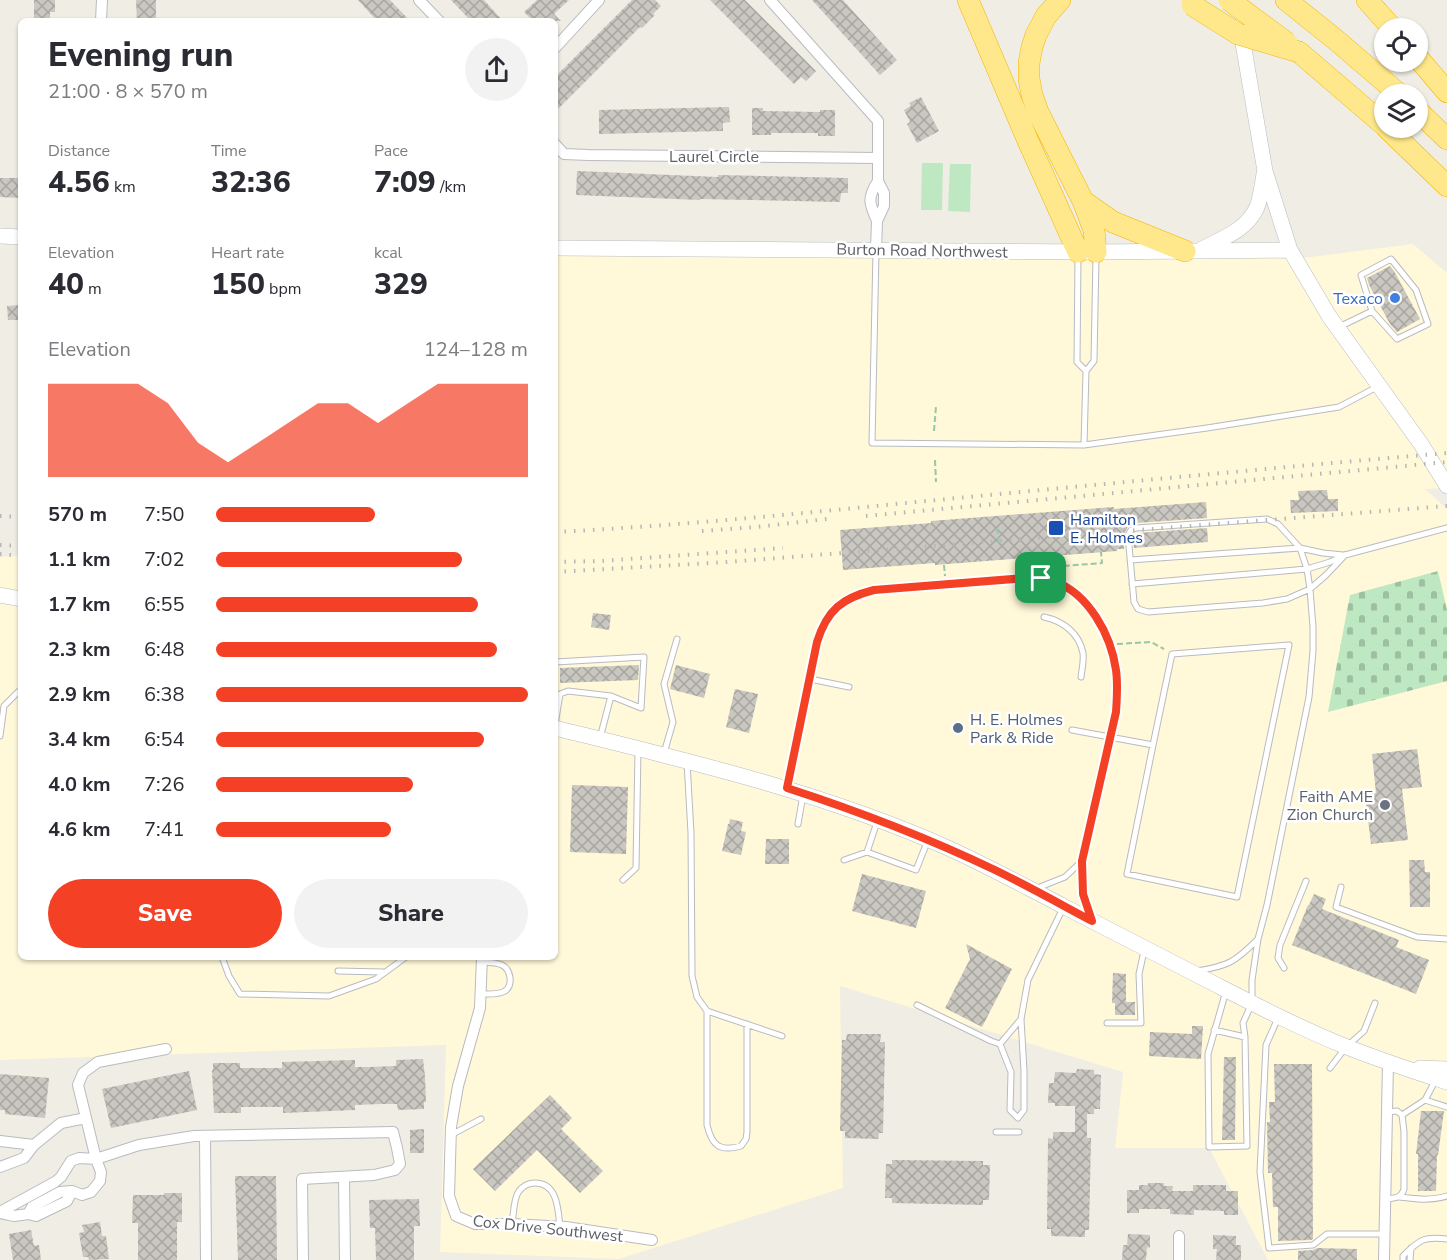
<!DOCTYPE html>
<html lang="en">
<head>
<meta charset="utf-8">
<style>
  :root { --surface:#fff; --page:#f2f2f3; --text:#2b2b33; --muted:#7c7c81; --accent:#f44125 }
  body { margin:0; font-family:"Nunito Sans",sans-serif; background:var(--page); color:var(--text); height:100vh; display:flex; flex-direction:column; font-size:22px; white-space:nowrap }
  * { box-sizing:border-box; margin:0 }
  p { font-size:20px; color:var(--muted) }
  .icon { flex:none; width:33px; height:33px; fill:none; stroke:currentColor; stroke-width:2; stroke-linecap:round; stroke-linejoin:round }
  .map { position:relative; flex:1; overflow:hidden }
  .side { position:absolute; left:18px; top:18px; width:540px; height:942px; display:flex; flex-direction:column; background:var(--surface); border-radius:9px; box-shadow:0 2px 4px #0004 }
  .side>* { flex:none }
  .buttons { position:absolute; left:1374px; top:18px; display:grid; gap:12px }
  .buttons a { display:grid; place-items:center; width:54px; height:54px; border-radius:50%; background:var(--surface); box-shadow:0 2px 4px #0004; font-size:30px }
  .pin { position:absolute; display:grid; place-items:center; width:51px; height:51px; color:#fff; margin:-26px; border-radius:12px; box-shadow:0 3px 9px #0006 }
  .round { display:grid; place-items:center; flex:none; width:63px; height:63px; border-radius:32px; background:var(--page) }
  .headline { display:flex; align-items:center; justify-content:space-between; height:102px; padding:0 30px }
  h1 { font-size:33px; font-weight:800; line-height:45px }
  .stats { display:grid; grid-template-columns:repeat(3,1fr); gap:9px; height:102px; padding:6px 30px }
  .stats div { display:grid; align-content:center }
  .stats b { font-size:30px; font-weight:800 }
  .stats small { font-size:16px; font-weight:400 }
  .stats p { font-size:16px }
  .chart { height:168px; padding:12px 30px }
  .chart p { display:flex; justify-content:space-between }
  .chart svg { width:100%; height:108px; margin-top:6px; fill:var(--accent); opacity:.7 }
  .action { display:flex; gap:12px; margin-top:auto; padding:12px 30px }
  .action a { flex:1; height:69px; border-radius:36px; background:var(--accent); color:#fff; font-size:24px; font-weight:800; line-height:69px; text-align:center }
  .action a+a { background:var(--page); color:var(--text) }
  ul { padding:0 30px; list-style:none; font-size:20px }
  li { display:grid; grid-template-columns:96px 72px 1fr; align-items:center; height:45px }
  li i { height:15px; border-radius:8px; background:var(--accent) }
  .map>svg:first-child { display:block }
  .commercial { fill:#fff8d9 }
  .green { fill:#bee8c1 }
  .cemetery { fill:url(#cemetery-stones) }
  .building { fill:url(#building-cross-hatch) }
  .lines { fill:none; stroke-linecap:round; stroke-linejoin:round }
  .lane-casing { stroke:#b9bbc1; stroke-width:7 }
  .street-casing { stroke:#b9bbc1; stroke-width:12 }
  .secondary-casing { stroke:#b9bcc3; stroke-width:16 }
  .highway-casing { stroke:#f3b500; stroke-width:22 }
  .path { stroke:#96c7a7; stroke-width:2; stroke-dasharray:6 3; stroke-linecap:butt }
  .lane { stroke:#fff; stroke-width:5 }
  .street { stroke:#fff; stroke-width:10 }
  .secondary { stroke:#fff; stroke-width:15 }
  .highway { stroke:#ffe88b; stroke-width:21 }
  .rail { stroke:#b5b6b6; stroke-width:4; stroke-dasharray:1.5 8; stroke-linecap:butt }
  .highway-bridge-casing { stroke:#f3b500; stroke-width:22; stroke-linecap:butt }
  .highway-bridge { stroke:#ffe88b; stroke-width:21 }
  .route-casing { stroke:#fff; stroke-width:12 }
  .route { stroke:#f44125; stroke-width:8 }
  .shop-dot { fill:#3f7fe0; stroke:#fff; stroke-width:2 }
  .transit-dot { fill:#1a4fb4; stroke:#fff; stroke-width:2 }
  .service-dot { fill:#5c6f8a; stroke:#fff; stroke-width:2 }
  .worship-dot { fill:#6b7280; stroke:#fff; stroke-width:2 }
  .labels { text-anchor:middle; stroke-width:5; stroke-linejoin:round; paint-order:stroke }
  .street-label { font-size:16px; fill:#5c5f65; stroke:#fff }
  .shop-label { font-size:16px; fill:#366cbe; stroke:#fff; text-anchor:end }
  .transit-label { font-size:16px; fill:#164399; stroke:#fff; text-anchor:start }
  .service-label { font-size:16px; fill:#4e5e75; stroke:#fff; text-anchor:start }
  .worship-label { font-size:16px; fill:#5b616d; stroke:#fff; text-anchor:end }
</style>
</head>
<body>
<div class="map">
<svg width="1447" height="1260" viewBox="0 0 1447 1260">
  <defs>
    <pattern id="cemetery-stones" width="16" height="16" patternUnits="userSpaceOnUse" patternTransform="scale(1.5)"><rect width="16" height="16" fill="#bee8c1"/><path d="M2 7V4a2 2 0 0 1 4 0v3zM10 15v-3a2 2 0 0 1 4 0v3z" fill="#9ebfa0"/></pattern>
    <pattern id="building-cross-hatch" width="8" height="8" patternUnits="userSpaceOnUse" patternTransform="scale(1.5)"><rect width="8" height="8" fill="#cac7c1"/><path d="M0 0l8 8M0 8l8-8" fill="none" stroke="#a7a5a0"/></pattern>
  </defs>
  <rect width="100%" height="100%" fill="#efede4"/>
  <!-- commercial -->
  <path class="commercial" d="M1413 244 1447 273V488L1425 489 1447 509V1260H1268L1209 1148H1115L1123 1072 840 986 843 1188 619 1259 440 1252 446 1045 0 1060V557L21 555V957H555V246L1119 252 1295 259Z"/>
  <!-- green -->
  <path class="green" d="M922 163H943L942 210H921Z
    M950 164H971L970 212 948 211Z"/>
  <!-- cemetery -->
  <path class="cemetery" d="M1438 571 1447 610V681L1328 712 1350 595Z"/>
  <!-- building -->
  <path class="building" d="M34 0H55V12H50V21H34Z
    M136 0H156V21H137Z
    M358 0H390L410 21H377Z
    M451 0H484L503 21H471Z
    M537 0H569L554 14 561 21H533L524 12Z
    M632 0H655L661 6 653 14 655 15 642 28 640 27 555 112V77Z
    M710 0H745L816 71 806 81 801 77 794 84Z
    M812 0H843L897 60 880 75Z
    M921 97 939 131 917 143 907 124 910 122 904 110 911 106 909 103Z
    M729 107 730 122 723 123V131L599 134V110Z
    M752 108H763V111L820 112V110H835V136H818V133H771V135H752Z
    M577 171 718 177V175L848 178V193H841L840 202 700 199V200L576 195Z
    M0 178H21V198L0 197Z
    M1390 266 1394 271 1420 319 1397 332 1390 324 1369 285 1367 278Z
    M21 305V320H8L7 306Z
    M1327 490 1328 499H1338V511L1291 513 1290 500H1299L1298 491Z
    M1206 502 1207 518 1136 523 1129 525 1123 535 1124 549H1117V551L935 565V563L843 570 840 530 931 523V521L1114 507V509Z
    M1207 528 1208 542 1134 548 1133 536 1137 533Z
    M593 613 611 615 609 630 591 627Z
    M639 665 638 680 560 683V668Z
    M676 665 710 674 704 698 670 689Z
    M735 689 758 694 749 733 726 727Z
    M1417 749 1422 787 1402 789 1408 840 1371 844 1365 794 1376 793 1372 754Z
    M572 785 628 787 626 854 570 852Z
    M730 819 743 822 741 831 746 832 741 855 722 851 728 824H729Z
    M766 839H789V864H765Z
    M1409 860H1424L1425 872H1430V907H1410Z
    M862 874 926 891 916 928 852 911Z
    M1314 894 1326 899 1322 909 1399 940 1396 947 1429 960 1416 994 1292 945 1308 905H1309Z
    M966 944 1012 969 982 1027 945 1008 970 959Z
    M1113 973 1126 974V1002H1135V1015H1115V1003H1112Z
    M1192 1026H1203L1201 1059 1149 1056 1150 1032 1192 1034Z
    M847 1034H881L880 1042H885L883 1133H879L878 1139 845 1138V1131H840L842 1040H846Z
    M1224 1057H1236L1235 1140H1222Z
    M423 1059 425 1077 426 1102H424V1109L398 1110 397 1104H381L355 1105V1110L283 1113V1107H241V1113H214L212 1070H213V1063H240V1068H282V1062L355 1060V1067H371L396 1066V1060Z
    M1274 1064H1312L1313 1239 1311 1240 1278 1241V1207H1273L1272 1173H1268L1267 1122H1270L1269 1102H1275Z
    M1077 1069 1094 1070V1074L1101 1075 1100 1109H1094V1114H1087V1138H1091L1089 1230H1085V1237L1051 1236V1229H1047L1048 1138 1053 1139V1132H1075V1106H1055V1103H1048L1049 1083H1054L1055 1072 1076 1073Z
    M189 1071 197 1110 111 1128 102 1089Z
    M0 1074 49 1078 45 1118 5 1114V1110H0Z
    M550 1095 572 1118 561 1129 603 1171 580 1193 537 1150 495 1191 473 1169Z
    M1421 1111H1444L1438 1155H1437L1436 1191H1418V1154H1416Z
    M424 1129V1153H410V1130Z
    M892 1160 983 1161V1165H990L989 1200H983V1205L892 1203V1198H885L886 1164H892Z
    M235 1176H276L277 1260H238Z
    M1148 1183H1164V1186H1173L1172 1191H1193V1185H1226V1191H1238V1215H1224V1211L1194 1210V1215L1170 1214V1209H1139V1213H1127V1190H1139V1185H1148Z
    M164 1193H182V1222H177V1260H138V1223H132L133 1195H164Z
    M419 1199 420 1226H414V1260H376L375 1228H370L369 1200Z
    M100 1222 102 1236H106L109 1259 89 1260 88 1257H83L79 1233 84 1232 82 1225Z
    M31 1230 34 1246 39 1245 41 1260H13L9 1234Z
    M1128 1234 1150 1235V1248L1147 1247 1146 1260H1122L1123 1245H1127Z
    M1213 1235 1236 1236V1245H1241V1260H1216L1217 1249H1213Z
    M1317 1248 1357 1249V1260H1298V1251L1313 1250Z"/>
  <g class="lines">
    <!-- lane casing -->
    <g class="lane-casing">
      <path id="lane" d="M876 251 872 443 1084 445 1086 371 1094 361 1096 256
        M1078 256 1077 362 1086 371
        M1339 327 1372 311 1361 275 1391 259 1416 290 1428 324 1397 339 1372 311
        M1084 445 1207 428 1339 407 1377 387
        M1130 560 1300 548 1323 553 1343 555
        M1132 584 1307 569 1330 562 1345 555 1447 528
        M1044 617C1063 621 1079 633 1083 653 1084 661 1082 669 1081 677
        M555 662 644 657 641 708 611 696 568 691 560 694
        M810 679 849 687
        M555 725 560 694
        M1072 730 1153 745 1172 654 1289 645 1237 897 1127 874 1153 745
        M0 736 4 706 18 692
        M600 738 611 696
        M664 753 673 722 664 684 677 639
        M687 762 691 833 692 976 697 997 707 1011 782 1036
        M787 786 817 642C828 609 841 598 874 590L1026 578C1035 578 1045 578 1054 581 1089 594 1111 635 1116 670 1118 684 1117 698 1116 712L1082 861 1083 894 1091 918
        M798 824 803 795
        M867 852 877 822
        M844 860 867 852 916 870 928 840
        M623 880 636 868 638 749
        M1341 887 1336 907 1417 937 1447 939
        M1035 889 1065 877 1082 861
        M222 957 229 976 240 994 329 996 376 979 406 957
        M1284 968 1278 958 1280 945 1306 881
        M338 971 383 972
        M1197 971C1228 966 1235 962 1257 940
        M1226 991 1208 1054 1209 1147 1247 1146 1245 1037 1243 1023 1252 1003V980L1258 939 1267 905 1309 697 1313 651V627L1310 589 1307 569 1300 548 1278 524 1267 519 1136 528 1131 530 1128 535 1134 602 1138 609 1148 612 1263 603 1287 599 1310 589 1326 575 1345 555
        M481 994C489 994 498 995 505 991 514 984 510 969 502 965 495 962 488 963 482 962
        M917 1005 991 1041 1000 1044
        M707 1011V1125C712 1146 720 1152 741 1146L746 1139 747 1132V1024
        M1278 1018 1266 1045 1260 1172 1269 1248 1313 1245 1327 1234H1385
        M1021 1019 1000 1044 1011 1072 1010 1110 1018 1118 1024 1110V1071L1021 1019 1028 980 1063 908
        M1107 1023H1141L1139 974 1144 951
        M1214 1030 1245 1037
        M1330 1068 1346 1047 1364 1031 1375 1003
        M1425 1100 1447 1107
        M1402 1115 1425 1100 1435 1081
        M996 1132H1019
        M451 1135 481 1119
        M1398 1197C1415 1199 1431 1201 1447 1196
        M1385 1199C1394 1198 1401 1199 1404 1189V1132L1402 1115 1397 1111 1387 1112
        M512 1223C514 1214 513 1199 519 1191 523 1186 529 1183 535 1183 558 1183 558 1210 560 1227
        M1403 1260V1256C1419 1240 1424 1236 1447 1239
        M1410 1260 1411 1248"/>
    </g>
    <!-- street casing -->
    <g class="street-casing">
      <path id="street" d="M419 0 439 21
        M770 0 878 121V181L884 193V206L877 221 876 249
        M101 21 102 0
        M555 48 599 0
        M555 144 564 154 588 155 878 158
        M877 221C869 203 867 198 878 181
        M482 957 480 1008 458 1086 451 1127 449 1196 456 1216 475 1224H512L566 1227 652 1240
        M205 1136 206 1260
        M0 1141 34 1145
        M0 1167 24 1158 34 1145 61 1123 86 1118
        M344 1177 345 1260
        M0 1212 55 1182 61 1177 71 1161 79 1158 96 1159 139 1145 194 1136 393 1132 397 1148 400 1164 395 1170 374 1175 302 1179 303 1260
        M0 1213 14 1216 28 1214 32 1207 60 1192 72 1191 82 1195 91 1192 100 1181 101 1172 96 1159 78 1085 83 1073 98 1062 166 1049
        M28 1214 36 1216 67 1201 72 1191
        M1179 1260V1236
        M1384 1260 1388 1063"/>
    </g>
    <!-- secondary casing -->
    <g class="secondary-casing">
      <path id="secondary" d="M1240 26 1265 171 1290 250 1329 316 1421 444 1447 486
        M0 236 21 237
        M555 248 1096 252 1290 250
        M1202 249C1223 238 1247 230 1257 207 1261 197 1262 185 1264 174
        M0 595 21 599
        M555 728C688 761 822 792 948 848 988 866 1026 887 1065 907 1111 931 1157 954 1203 978 1250 1002 1297 1027 1347 1047 1380 1060 1413 1071 1447 1082
        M1420 1068 1447 1069"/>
    </g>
    <!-- highway casing -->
    <g class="highway-casing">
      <path id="highway" d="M968 0 1028 141 1078 252
        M1060 0 1046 16 1036 35 1032 47 1029 63V79L1032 95 1038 112 1083 201 1113 222 1185 251
        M1286 0 1336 40 1399 94
        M1367 0 1392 28
        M1299 52 1384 125
        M1418 58 1447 92
        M1418 111 1447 139
        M1387 128 1447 186
        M1083 201 1094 230 1096 252"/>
    </g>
    <!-- path -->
    <path class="path" d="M934 431 936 406
      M935 460 936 482
      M997 528 999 545
      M944 565 945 576
      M1058 573 1064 566 1102 563 1101 552
      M1117 644 1151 642 1164 649"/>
    <!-- lane -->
    <use href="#lane" class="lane"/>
    <!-- street -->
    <use href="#street" class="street"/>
    <!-- secondary -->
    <use href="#secondary" class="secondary"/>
    <!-- highway -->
    <use href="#highway" class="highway"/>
    <!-- rail -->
    <path class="rail" d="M0 516 21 517
      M866 516 1447 462
      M702 531 756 527 827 519
      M555 532C675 526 795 514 916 502 1093 485 1270 468 1447 453
      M0 545 21 546
      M0 554 21 556
      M555 562 601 561 783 548
      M555 572 727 562 1447 506"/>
    <!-- highway-bridge casing -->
    <g class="highway-bridge-casing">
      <path id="highway-bridge" d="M1229 0 1287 43
        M1192 5 1238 34 1299 52"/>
    </g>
    <!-- highway-bridge -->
    <use href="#highway-bridge" class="highway-bridge"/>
  </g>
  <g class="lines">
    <!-- route casing -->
    <g class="route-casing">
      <path id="route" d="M1026 578C1035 578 1045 578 1054 581 1089 594 1111 635 1116 670 1118 684 1117 698 1116 712L1082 861 1083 894 1092 921C1060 904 1028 886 995 870 928 838 858 811 787 788L817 642C827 610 842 598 874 590Z"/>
    </g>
    <!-- route -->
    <use href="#route" class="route"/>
  </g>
  <!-- markers -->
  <circle class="shop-dot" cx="1395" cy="298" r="6"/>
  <rect class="transit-dot" x="1048" y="520" width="16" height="16" rx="3"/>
  <circle class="service-dot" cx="958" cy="728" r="6"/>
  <circle class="worship-dot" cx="1385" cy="805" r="6"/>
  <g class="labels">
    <!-- street labels -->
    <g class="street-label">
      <text x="714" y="162">Laurel Circle</text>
      <text transform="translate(922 250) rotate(1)" y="6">Burton Road Northwest</text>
      <text transform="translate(548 1228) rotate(6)" y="6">Cox Drive Southwest</text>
    </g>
    <!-- shop labels -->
    <g class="shop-label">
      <text x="1383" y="304">Texaco</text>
    </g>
    <!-- transit labels -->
    <g class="transit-label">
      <text x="1070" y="525">Hamilton<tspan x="1070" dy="18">E. Holmes</tspan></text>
    </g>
    <!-- service labels -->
    <g class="service-label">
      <text x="970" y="725">H. E. Holmes<tspan x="970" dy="18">Park &amp; Ride</tspan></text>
    </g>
    <!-- worship labels -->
    <g class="worship-label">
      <text x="1373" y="802">Faith AME<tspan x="1373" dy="18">Zion Church</tspan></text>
    </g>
  </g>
</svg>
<div class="buttons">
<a><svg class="icon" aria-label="locate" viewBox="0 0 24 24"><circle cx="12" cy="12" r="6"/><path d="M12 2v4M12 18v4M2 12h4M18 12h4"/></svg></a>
<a><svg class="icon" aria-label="layers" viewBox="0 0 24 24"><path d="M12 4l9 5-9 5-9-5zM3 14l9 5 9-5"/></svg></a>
</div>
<div class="pin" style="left:1041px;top:578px;background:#1e9e55"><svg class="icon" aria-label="arrive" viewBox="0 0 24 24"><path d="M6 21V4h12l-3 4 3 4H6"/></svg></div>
<section class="side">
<div class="headline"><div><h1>Evening run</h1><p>21:00 · 8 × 570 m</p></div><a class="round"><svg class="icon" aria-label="share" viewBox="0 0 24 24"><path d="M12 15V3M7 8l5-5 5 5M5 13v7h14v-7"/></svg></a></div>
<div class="stats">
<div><p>Distance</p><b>4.56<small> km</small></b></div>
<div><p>Time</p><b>32:36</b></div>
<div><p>Pace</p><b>7:09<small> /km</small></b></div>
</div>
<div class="stats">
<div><p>Elevation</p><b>40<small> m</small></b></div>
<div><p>Heart rate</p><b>150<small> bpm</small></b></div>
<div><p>kcal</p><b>329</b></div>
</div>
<div class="chart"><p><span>Elevation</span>124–128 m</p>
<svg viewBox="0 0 160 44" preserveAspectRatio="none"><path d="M0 44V6L10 6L20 6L30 6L40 14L50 30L60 38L70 30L80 22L90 14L100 14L110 22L120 14L130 6L140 6L150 6L160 6V44z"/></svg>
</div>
<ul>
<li><b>570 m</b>7:50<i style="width:51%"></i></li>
<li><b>1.1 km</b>7:02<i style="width:79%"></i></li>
<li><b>1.7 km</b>6:55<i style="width:84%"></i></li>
<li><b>2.3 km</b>6:48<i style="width:90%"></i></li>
<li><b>2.9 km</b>6:38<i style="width:100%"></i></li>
<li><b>3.4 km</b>6:54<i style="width:86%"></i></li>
<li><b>4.0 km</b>7:26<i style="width:63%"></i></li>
<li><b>4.6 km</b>7:41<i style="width:56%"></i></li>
</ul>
<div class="action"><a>Save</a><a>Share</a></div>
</section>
</div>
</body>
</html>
